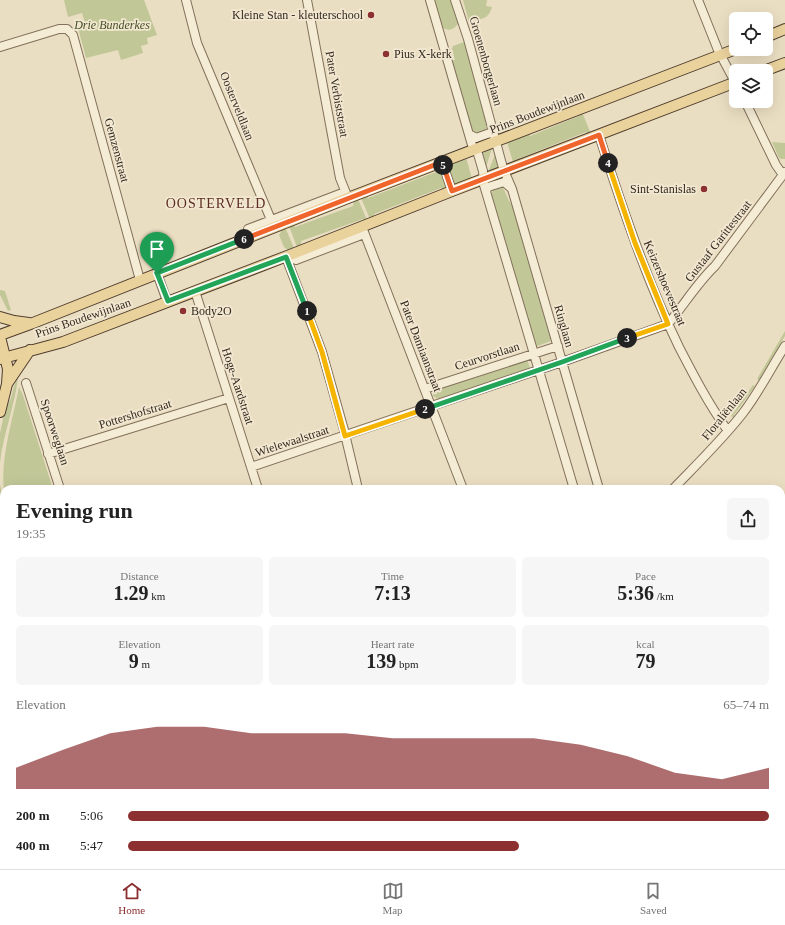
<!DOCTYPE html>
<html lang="en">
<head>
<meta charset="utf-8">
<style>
  :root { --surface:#fff; --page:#f6f6f6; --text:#222; --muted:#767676; --line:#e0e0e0; --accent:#8c3031 }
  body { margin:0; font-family:"Times New Roman",serif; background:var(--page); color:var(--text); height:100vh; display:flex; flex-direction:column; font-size:15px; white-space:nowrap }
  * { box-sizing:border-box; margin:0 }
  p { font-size:13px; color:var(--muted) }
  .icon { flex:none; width:22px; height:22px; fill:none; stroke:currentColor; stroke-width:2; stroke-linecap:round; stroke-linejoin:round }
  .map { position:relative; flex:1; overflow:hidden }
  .side { position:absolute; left:0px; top:485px; width:785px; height:384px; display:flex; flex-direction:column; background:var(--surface); border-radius:12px 12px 0 0; box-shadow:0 4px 16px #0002 }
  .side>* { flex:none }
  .controls { position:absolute; left:729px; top:12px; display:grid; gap:8px }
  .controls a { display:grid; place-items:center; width:44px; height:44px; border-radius:6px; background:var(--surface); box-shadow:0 4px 16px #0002; font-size:20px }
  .pin { position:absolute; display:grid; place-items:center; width:34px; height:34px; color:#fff; margin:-41px -17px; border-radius:50% 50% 50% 0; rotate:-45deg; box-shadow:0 0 4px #0007 }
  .pin .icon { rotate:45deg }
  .km { position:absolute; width:20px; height:20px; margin:-10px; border-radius:50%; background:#222; color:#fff; font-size:11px; line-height:20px; text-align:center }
  .round { display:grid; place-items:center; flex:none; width:42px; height:42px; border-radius:6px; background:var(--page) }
  .overview { display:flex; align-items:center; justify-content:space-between; height:68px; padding:0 16px }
  h1 { font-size:22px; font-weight:700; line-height:30px }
  .metrics { display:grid; grid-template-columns:repeat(3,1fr); gap:6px; height:68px; padding:4px 16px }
  .metrics div { display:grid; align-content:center; border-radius:6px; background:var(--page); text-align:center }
  .metrics b { font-size:20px; font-weight:700 }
  .metrics small { font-size:11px; font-weight:400 }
  .metrics p { font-size:11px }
  .chart { height:112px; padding:8px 16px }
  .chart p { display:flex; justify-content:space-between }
  .chart svg { width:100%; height:72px; margin-top:4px; fill:var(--accent); opacity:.7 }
  ul { padding:0 16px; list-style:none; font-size:13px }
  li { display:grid; grid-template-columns:64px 48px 1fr; align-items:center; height:30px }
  li i { height:10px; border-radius:5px; background:var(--accent) }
  .tab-bar { display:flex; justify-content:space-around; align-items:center; height:56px; border-top:1px solid var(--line); background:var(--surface); font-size:11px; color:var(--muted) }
  .tab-bar a { display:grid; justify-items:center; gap:2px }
  .tab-bar .on { color:var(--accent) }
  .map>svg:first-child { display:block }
  .green { fill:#c1c797 }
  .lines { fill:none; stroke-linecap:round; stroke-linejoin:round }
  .minor-casing { stroke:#82705b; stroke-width:10 }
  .major-casing { stroke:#503e2f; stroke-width:12 }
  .minor { stroke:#f5ecd5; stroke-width:8 }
  .major { stroke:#ead29d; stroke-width:10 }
  .tram { stroke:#33281e; stroke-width:1 }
  .split-1-casing { stroke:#fff; stroke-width:8 }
  .split-2-casing { stroke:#fff; stroke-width:8 }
  .split-3-casing { stroke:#fff; stroke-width:8 }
  .split-4-casing { stroke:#fff; stroke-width:8 }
  .split-5-casing { stroke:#fff; stroke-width:8 }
  .split-6-casing { stroke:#fff; stroke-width:8 }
  .split-7-casing { stroke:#fff; stroke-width:8 }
  .split-1 { stroke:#22a559; stroke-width:5 }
  .split-2 { stroke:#f5b400; stroke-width:5 }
  .split-3 { stroke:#22a559; stroke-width:5 }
  .split-4 { stroke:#f5b400; stroke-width:5 }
  .split-5 { stroke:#f0652b; stroke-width:5 }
  .split-6 { stroke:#f0652b; stroke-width:5 }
  .split-7 { stroke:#22a559; stroke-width:5 }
  .poi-dot { fill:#8c3031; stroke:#f2e8d1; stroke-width:1.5 }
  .labels { text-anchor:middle; stroke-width:3.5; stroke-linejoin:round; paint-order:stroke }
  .poi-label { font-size:12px; fill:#33281e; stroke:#f2e8d1; text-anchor:end }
  .park-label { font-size:12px; font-style:italic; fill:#444e26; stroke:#f2e8d1 }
  .street-label { font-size:12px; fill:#33281e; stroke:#f2e8d1 }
  .quarter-label { font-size:14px; letter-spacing:1px; fill:#5c2d21; stroke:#f2e8d1 }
</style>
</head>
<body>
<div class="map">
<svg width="785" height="869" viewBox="0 0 785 869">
  <rect width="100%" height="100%" fill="#eadec2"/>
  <!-- green -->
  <path class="green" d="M64 0H144L157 35 147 38 148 44 141 46 143 53 121 60 118 50 86 58 78 28 86 26 82 13 68 17Z
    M433 0H453L459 23 454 28 449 30 442 28Z
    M463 0H487L486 6 492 7C488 20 481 19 469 22Z
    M464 42 489 128 488 130 477 134 472 131 451 61 455 60 452 49 453 46Z
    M582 112 591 134 587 135 586 132 520 158V160L513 162 507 142 528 133 530 136 579 116V113Z
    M772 142 785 143V159H781L779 158Z
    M490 148 493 149 491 151 486 168 482 156 485 150Z
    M495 154 498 165 495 171 491 172 487 171 489 170Z
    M466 157 472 179 454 186 446 165Z
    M438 169 442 172 446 186 443 190 441 188 374 214V217L370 219 361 198 366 196 368 198 436 172 435 170Z
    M501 186C507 192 506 199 513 206L551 341 535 347 491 195 493 189Z
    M358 199 367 220 364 222 363 219 301 241V246L297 247 289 226 294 224 295 227 353 206 354 200Z
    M285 227 294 248 288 250 284 247 279 235 281 232 280 229Z
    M0 290 5 291 11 310 8 311 0 295Z
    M785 331V336L759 380 757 379Z
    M527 359 530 368 438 399 433 396V391L436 389Z
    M18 377C15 406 3 434 0 463V433L5 410 11 398 14 386Z
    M753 385 755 386 734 415 735 416 734 418 731 416Z
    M19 387 23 395 53 489H4V490C0 458 13 419 19 387Z
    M0 485 4 503V522L0 507Z
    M120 865H178L179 869H121Z
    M231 865H309L310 869H231Z"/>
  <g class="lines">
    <!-- minor casing -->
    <g class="minor-casing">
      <path id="minor" d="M186 0 197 43 274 227
        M307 0 340 178 348 198
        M430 0 472 145 478 154 483 171 484 185 574 489
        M455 0 468 39 503 168 512 189 599 489
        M698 0 718 50 736 84
        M0 47 59 29H67L73 35 140 280
        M745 101 776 165 783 175
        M469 134 476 138 490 133 493 130
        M599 135C622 207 646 279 679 347 694 376 709 405 728 431
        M442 162 452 191
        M486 191 488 187 504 182 511 188
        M362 227 463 489
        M248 229 345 192
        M286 257 322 352 344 430 358 489
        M286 257 296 260 364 234
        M157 273 167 301
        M195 291 258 489
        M26 383 60 489
        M425 389 558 346
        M48 454 229 398
        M251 467 562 362 668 324C684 305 697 283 715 266L785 172
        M673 489C697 464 722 440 743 413 759 392 771 368 785 346
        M0 575 4 573
        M781 609 785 603
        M781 656 785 658
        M781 689 785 692
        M0 712 4 710
        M0 823 4 822
        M184 865 185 869
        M371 865 372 869
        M482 865 483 869
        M610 865 614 869
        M586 869 589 865"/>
    </g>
    <!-- major casing -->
    <g class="major-casing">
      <path id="major" d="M766 37 785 29
        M764 71 785 63
        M0 317 14 321 29 323
        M0 335 33 323 348 198 736 49
        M0 337 8 369 7 384 0 412
        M0 359 63 342 295 253 452 191 736 82
        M7 384 30 350
        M0 534 4 547
        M781 801 785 797
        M781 835 785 831
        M104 865 105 869
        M707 869 712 865
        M745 869 749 865"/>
    </g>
    <!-- minor -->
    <use href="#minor" class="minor"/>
    <!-- major -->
    <use href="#major" class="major"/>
    <!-- tram -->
    <path class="tram" d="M781 816 785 812
      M729 869 733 865"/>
  </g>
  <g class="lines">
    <!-- split-1 casing -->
    <g class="split-1-casing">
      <path id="split-1" d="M157 273 168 301 286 257 307 311"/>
    </g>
    <!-- split-2 casing -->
    <g class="split-2-casing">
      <path id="split-2" d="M307 311 322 352 345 436 425 409"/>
    </g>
    <!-- split-3 casing -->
    <g class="split-3-casing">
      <path id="split-3" d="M425 409 562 362 627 338"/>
    </g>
    <!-- split-4 casing -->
    <g class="split-4-casing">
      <path id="split-4" d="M608 163 635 243 668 324 627 338"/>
    </g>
    <!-- split-5 casing -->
    <g class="split-5-casing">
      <path id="split-5" d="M443 165 452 191 599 135 608 163"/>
    </g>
    <!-- split-6 casing -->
    <g class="split-6-casing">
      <path id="split-6" d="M244 239 442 162 443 165"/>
    </g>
    <!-- split-7 casing -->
    <g class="split-7-casing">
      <path id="split-7" d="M157 273 244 239"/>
    </g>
    <!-- split-1 -->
    <use href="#split-1" class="split-1"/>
    <!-- split-2 -->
    <use href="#split-2" class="split-2"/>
    <!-- split-3 -->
    <use href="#split-3" class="split-3"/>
    <!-- split-4 -->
    <use href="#split-4" class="split-4"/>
    <!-- split-5 -->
    <use href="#split-5" class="split-5"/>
    <!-- split-6 -->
    <use href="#split-6" class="split-6"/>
    <!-- split-7 -->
    <use href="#split-7" class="split-7"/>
  </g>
  <!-- markers -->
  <g class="poi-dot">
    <circle cx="371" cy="15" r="4"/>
    <circle cx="386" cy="54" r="4"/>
    <circle cx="704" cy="189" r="4"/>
    <circle cx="183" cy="311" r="4"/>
  </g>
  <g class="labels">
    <!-- poi labels -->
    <g class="poi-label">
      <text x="363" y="19">Kleine Stan - kleuterschool</text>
      <text x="394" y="58" text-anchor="start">Pius X-kerk</text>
      <text x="696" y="193">Sint-Stanislas</text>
      <text x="191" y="315" text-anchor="start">Body2O</text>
    </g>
    <!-- park labels -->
    <g class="park-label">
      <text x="112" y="29">Drie Bunderkes</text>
    </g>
    <!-- street labels -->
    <g class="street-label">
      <text transform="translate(486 61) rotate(74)" y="4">Groenenborgerlaan</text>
      <text transform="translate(337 94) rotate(80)" y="4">Pater Verbiststraat</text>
      <text transform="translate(237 106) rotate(68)" y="4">Oosterveldlaan</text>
      <text transform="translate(537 112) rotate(-21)" y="4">Prins Boudewijnlaan</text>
      <text transform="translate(117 150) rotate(75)" y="4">Gemzenstraat</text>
      <text transform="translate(718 241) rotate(-52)" y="4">Gustaaf Garittestraat</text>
      <text transform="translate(665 283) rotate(67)" y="4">Keizershoevestraat</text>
      <text transform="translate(83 318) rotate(-19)" y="4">Prins Boudewijnlaan</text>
      <text transform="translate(564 326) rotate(74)" y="4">Ringlaan</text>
      <text transform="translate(421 346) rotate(69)" y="4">Pater Damiaanstraat</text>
      <text transform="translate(487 356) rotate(-18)" y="4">Ceurvorstlaan</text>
      <text transform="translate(238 386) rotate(72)" y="4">Hoge-Aardstraat</text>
      <text transform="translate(135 414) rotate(-17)" y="4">Pottershofstraat</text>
      <text transform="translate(724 414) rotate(-51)" y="4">Floraliënlaan</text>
      <text transform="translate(55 432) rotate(72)" y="4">Spoorweglaan</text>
      <text transform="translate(292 441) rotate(-18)" y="4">Wielewaalstraat</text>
    </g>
    <!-- quarter labels -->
    <g class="quarter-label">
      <text x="216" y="208">OOSTERVELD</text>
    </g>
  </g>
</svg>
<div class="controls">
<a><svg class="icon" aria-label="locate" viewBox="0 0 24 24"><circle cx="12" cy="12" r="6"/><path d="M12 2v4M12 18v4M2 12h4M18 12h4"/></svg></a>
<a><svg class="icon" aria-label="layers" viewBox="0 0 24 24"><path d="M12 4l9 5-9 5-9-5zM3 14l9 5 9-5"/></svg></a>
</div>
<div class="pin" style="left:157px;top:273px;background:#1e9e55"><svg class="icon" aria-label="arrive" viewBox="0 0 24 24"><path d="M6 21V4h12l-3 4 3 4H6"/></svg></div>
<b class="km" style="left:307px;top:311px">1</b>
<b class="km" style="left:425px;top:409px">2</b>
<b class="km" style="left:627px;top:338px">3</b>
<b class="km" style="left:608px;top:163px">4</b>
<b class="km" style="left:443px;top:165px">5</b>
<b class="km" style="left:244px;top:239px">6</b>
<section class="side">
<div class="overview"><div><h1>Evening run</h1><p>19:35</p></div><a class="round"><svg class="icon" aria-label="share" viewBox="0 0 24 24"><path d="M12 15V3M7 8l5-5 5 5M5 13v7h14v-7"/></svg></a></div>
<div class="metrics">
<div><p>Distance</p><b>1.29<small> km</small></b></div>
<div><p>Time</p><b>7:13</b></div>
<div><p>Pace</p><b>5:36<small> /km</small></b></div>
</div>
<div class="metrics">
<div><p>Elevation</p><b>9<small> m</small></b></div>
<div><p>Heart rate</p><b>139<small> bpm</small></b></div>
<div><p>kcal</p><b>79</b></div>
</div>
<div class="chart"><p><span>Elevation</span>65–74 m</p>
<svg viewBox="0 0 160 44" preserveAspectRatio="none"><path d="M0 44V31L10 20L20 10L30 6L40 6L50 10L60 10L70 10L80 13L90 13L100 13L110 13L120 17L130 24L140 34L150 38L160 31V44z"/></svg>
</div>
<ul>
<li><b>200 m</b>5:06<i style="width:100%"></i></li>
<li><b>400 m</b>5:47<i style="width:61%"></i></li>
</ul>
</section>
</div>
<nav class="tab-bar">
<a class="on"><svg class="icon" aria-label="home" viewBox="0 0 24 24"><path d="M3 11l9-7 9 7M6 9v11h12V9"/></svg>Home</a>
<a><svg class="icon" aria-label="map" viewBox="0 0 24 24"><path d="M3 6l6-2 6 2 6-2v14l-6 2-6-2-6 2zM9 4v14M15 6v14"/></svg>Map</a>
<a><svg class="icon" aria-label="saved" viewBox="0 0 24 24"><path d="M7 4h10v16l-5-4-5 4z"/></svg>Saved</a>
</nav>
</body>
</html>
